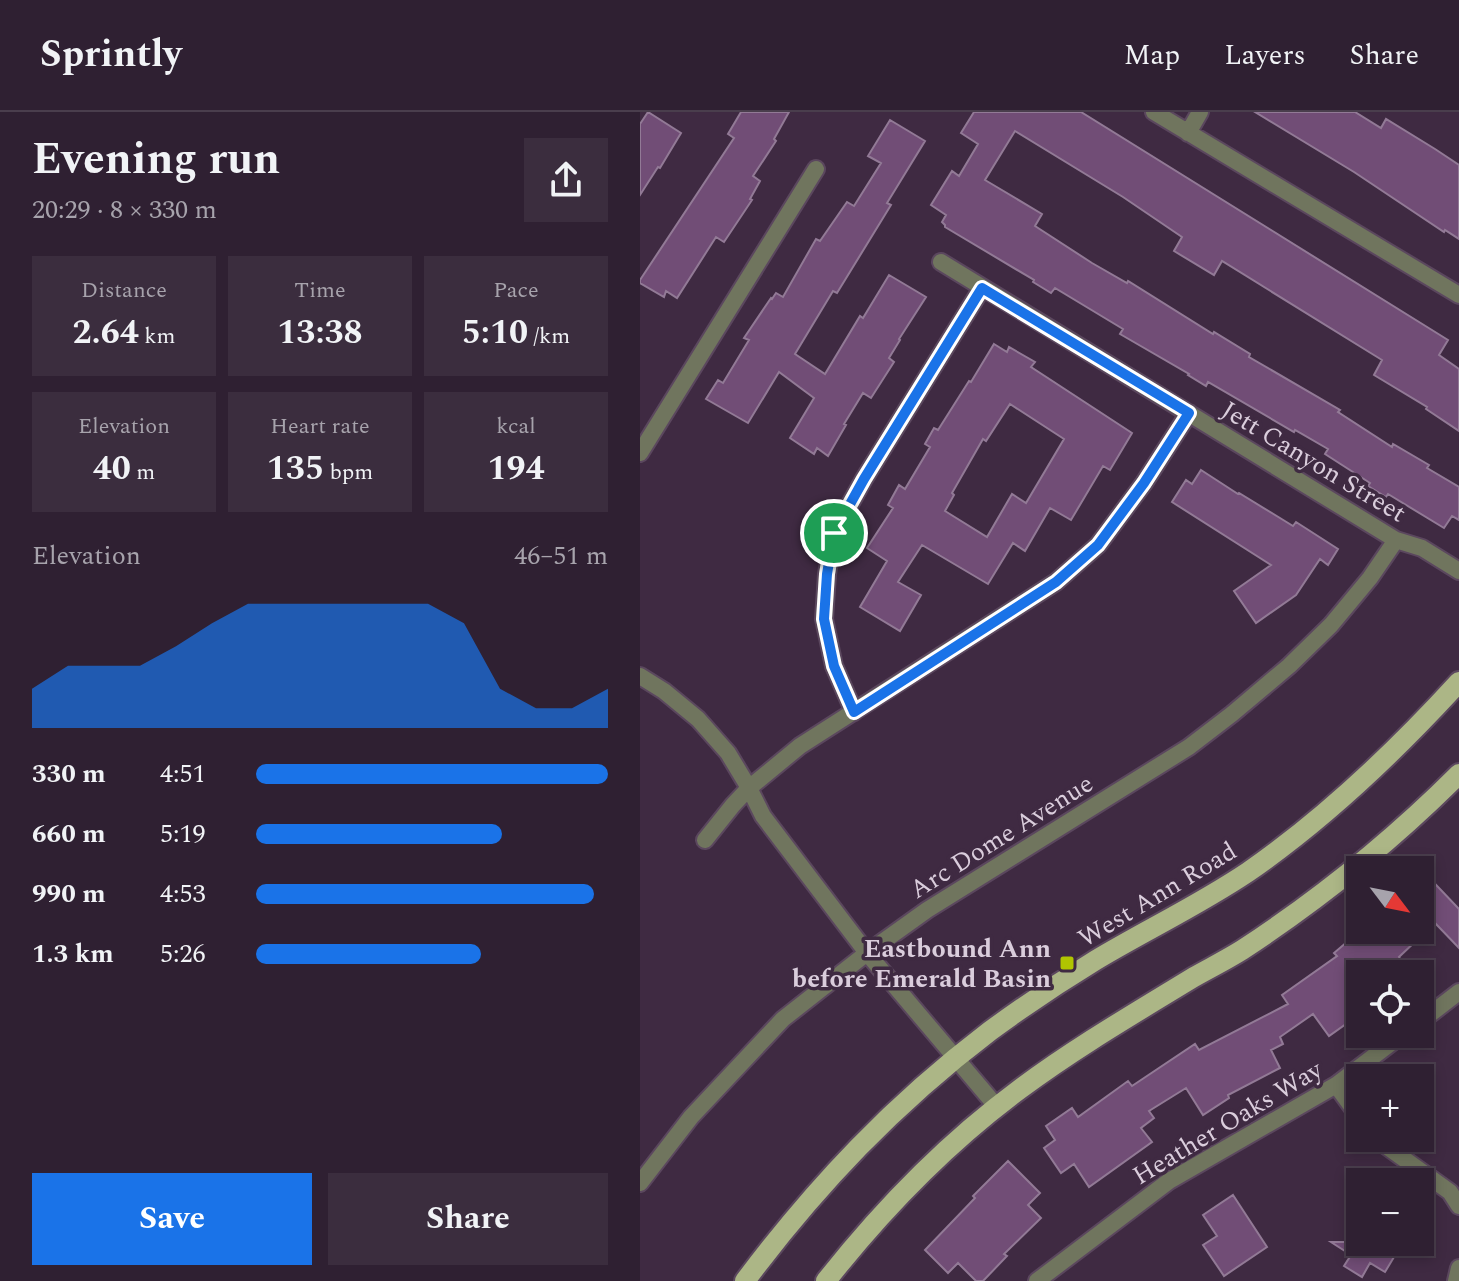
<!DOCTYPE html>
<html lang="en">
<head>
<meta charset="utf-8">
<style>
  :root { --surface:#2f2032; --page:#3b2d3e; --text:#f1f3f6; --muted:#a7a3ac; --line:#4a3e4d; --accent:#1a73e8 }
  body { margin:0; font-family:Spectral,serif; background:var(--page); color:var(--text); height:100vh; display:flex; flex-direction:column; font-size:30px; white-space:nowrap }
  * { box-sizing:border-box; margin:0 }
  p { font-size:26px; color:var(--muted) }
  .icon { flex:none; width:44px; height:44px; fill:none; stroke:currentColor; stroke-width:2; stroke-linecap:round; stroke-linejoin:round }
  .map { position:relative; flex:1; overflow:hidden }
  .panel { display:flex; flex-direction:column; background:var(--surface); width:640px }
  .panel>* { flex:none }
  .needle { width:52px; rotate:122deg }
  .buttons { position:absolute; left:706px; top:744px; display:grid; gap:16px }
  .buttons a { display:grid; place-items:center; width:88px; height:88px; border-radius:0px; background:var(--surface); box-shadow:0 4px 12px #0003,0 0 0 2px var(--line); font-size:40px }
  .pin { position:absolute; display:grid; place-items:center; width:68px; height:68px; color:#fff; margin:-34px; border:4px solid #fff; border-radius:50%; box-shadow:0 2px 8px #0007 }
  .round { display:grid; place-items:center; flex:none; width:84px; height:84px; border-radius:0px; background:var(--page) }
  .overview { display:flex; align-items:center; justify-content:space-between; height:136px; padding:0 32px }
  h1 { font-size:44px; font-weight:700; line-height:60px }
  .metrics { display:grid; grid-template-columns:repeat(3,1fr); gap:12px; height:136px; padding:8px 32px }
  .metrics div { display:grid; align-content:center; border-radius:0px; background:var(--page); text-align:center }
  .metrics b { font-size:34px; font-weight:700 }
  .metrics small { font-size:22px; font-weight:400 }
  .metrics p { font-size:22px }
  .chart { height:224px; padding:16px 32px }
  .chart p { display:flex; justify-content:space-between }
  .chart svg { width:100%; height:144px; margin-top:8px; fill:var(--accent); opacity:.7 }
  .action { display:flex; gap:16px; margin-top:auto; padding:16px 32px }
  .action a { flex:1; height:92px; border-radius:0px; background:var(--accent); color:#fff; font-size:32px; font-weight:700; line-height:92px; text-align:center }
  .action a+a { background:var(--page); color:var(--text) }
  ul { padding:0 32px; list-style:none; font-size:26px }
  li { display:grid; grid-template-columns:128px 96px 1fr; align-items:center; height:60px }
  li i { height:20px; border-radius:10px; background:var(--accent) }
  header { display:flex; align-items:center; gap:48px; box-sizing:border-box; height:112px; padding:0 40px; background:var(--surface); border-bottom:2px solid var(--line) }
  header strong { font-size:38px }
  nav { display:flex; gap:44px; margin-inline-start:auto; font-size:28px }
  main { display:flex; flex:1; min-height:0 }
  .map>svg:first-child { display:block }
  .building { fill:#714d76; stroke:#927a96; stroke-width:2; fill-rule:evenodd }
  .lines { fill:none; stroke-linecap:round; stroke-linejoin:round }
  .street-casing { stroke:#5b475e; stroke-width:20 }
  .primary-casing { stroke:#5b475e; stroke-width:24 }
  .street { stroke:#70755e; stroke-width:16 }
  .primary { stroke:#acb686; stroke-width:20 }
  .route-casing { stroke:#fff; stroke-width:16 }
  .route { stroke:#1a73e8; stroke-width:10 }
  .poi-dot { fill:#b0c501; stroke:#3f2a42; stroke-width:3 }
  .labels { text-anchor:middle; stroke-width:7; stroke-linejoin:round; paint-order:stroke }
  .street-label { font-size:26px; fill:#dacddc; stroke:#3f2a42 }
  .poi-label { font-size:26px; font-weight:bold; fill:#dacddc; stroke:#3f2a42; text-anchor:end }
</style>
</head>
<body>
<header>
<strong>Sprintly</strong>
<nav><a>Map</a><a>Layers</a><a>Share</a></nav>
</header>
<main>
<section class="panel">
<div class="overview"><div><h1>Evening run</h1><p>20:29 · 8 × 330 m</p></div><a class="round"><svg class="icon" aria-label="share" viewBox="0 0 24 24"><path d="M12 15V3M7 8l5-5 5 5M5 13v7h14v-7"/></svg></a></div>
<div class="metrics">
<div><p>Distance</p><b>2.64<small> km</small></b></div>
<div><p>Time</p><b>13:38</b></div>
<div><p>Pace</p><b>5:10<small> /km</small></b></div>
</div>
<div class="metrics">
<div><p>Elevation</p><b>40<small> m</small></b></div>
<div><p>Heart rate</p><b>135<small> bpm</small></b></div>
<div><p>kcal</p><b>194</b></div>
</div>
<div class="chart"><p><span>Elevation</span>46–51 m</p>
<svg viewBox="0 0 160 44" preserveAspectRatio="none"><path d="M0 44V32L10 25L20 25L30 25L40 19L50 12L60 6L70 6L80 6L90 6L100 6L110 6L120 12L130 32L140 38L150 38L160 32V44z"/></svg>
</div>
<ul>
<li><b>330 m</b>4:51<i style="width:100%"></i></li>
<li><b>660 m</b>5:19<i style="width:70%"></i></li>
<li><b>990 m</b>4:53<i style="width:96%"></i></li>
<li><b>1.3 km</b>5:26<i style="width:64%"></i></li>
</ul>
<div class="action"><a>Save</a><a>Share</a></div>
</section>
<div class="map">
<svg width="819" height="1169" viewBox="0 0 819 1169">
  <rect width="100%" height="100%" fill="#3f2a42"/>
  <!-- building -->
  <path class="building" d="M8 0 41 21 20 56 18 55 0 83V12Z
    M101 0H149L134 27 136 29 113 64 120 69 110 87 112 88 84 130 76 125 37 186 26 179 24 185 0 171V168L94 26 88 22Z
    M334 0H441L808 228 799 243 819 257V319L786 297 787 295 734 263 742 248 582 149 574 163 534 139 542 125 483 85 375 19 345 68 402 102 395 114 452 151 487 171 488 169 573 222 574 220 610 242 609 245 700 298 698 300 752 335 753 332 789 353 787 356 819 375V408L812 404 804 416 748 382 746 385 728 374 730 371 685 342 688 337 655 318 654 320 568 270 566 274 548 263 549 262 480 222 483 217 415 176 411 181 393 170 394 168 305 115V113L302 110 306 103 291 93 312 59 319 64 338 32 321 21Z
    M615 0H715L741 16 746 7 795 37 819 53V127L805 118 804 120 714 60Z
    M250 8 285 29 247 91 251 93 197 181 193 179 155 242 185 262 220 204 223 206 249 163 286 185 259 227 260 228 249 246 254 250 231 286 223 281 204 312 206 313 188 344 177 336 174 342 150 326 174 286 139 260 108 311 66 287 78 268 83 271 109 228 104 226 131 186 132 187 136 181 143 185 176 127 180 129 207 90 214 94 241 51 228 44Z
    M354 232 367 240 369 235 395 250 391 255 492 321 470 358 463 354 431 408 410 396 385 439 373 431 348 472 282 433 258 470 281 483 260 519 220 495 247 449 227 436 253 396 248 393 259 373 265 377 290 335 285 332 294 316 298 318 329 269 331 270ZM370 292 424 327 386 391 372 382 347 425 305 399 314 383 312 381 343 327 346 329Z
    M561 358 598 382 599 381 653 414 656 410 698 437 688 453 680 447 656 483 616 511 594 479 631 453 532 390 546 368 552 372Z
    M780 756 819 797V836L795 811 759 845 761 848 744 862H720V902L689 924 673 902 640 925 643 932 631 938 640 956 588 983 589 986 563 1003 546 976 509 999 514 1006 501 1016 512 1030 449 1075 434 1052 421 1061 404 1036 415 1028 406 1014 432 996 438 1005 488 969 492 974 555 932 559 938 648 892 642 883 697 844 694 841 721 818H780Z
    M368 1049 400 1081 388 1093 401 1106 364 1142 367 1144 343 1169H336L318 1151 308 1161 285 1138 335 1086 333 1084Z
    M593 1083 627 1135 584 1164 563 1133 577 1124 563 1103Z
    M691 1130H763L745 1160 730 1151 722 1165 704 1154 711 1143Z"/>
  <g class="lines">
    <!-- street casing -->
    <g class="street-casing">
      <path id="street" d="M514 0 819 183
        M548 21 560 0
        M301 150 756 428 782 436 819 459
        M0 341 176 57
        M0 564 24 579 58 607 88 641 109 676 123 704 227 841 357 995
        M214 600 194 554 184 507 187 462 194 421 224 367 342 176
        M65 728 93 693 109 676 160 634 416 470 458 433 504 371 549 301
        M780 910 819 880
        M696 973 720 1006
        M735 1026 810 1080 819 1094
        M0 1071 51 1005 143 907 227 841 287 798 549 635 592 602 649 554 691 513 730 466 756 428
        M397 1169 529 1069 696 973 763 922
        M816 1169 819 1156"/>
    </g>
    <!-- primary casing -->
    <g class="primary-casing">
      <path id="primary" d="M105 1169C177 1073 254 992 350 919 384 894 420 870 456 848 506 818 559 793 608 760 686 706 755 640 819 570
        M186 1169C242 1098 307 1031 380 977 435 936 495 901 554 865 570 856 586 848 602 838 680 787 753 728 819 662"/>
    </g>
    <!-- street -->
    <use href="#street" class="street"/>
    <!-- primary -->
    <use href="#primary" class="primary"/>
  </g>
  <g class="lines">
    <!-- route casing -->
    <g class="route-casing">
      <path id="route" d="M342 176 549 301 504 371 458 433 416 470 214 600 194 554 184 507 187 462 194 421 224 367Z"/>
    </g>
    <!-- route -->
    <use href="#route" class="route"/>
  </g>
  <!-- markers -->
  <rect class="poi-dot" x="419" y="843" width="16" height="16" rx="4"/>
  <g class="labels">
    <!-- street labels -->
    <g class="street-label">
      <text transform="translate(674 349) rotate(31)" y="9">Jett Canyon Street</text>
      <text transform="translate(361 724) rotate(-32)" y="9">Arc Dome Avenue</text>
      <text transform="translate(517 782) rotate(-31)" y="9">West Ann Road</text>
      <text transform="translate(587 1010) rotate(-31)" y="9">Heather Oaks Way</text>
    </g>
    <!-- poi labels -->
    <g class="poi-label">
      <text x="411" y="845">Eastbound Ann<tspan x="411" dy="30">before Emerald Basin</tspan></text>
    </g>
  </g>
</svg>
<div class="buttons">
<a><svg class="needle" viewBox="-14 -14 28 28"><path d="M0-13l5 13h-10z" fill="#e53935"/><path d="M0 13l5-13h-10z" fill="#a7a3ac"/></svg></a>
<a><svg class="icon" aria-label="locate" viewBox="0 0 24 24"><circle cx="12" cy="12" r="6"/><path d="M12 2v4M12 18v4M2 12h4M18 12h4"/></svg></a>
<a>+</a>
<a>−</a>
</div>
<div class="pin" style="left:194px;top:421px;background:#1e9e55"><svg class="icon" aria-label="arrive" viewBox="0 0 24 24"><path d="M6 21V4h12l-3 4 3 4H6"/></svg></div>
</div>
</main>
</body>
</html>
